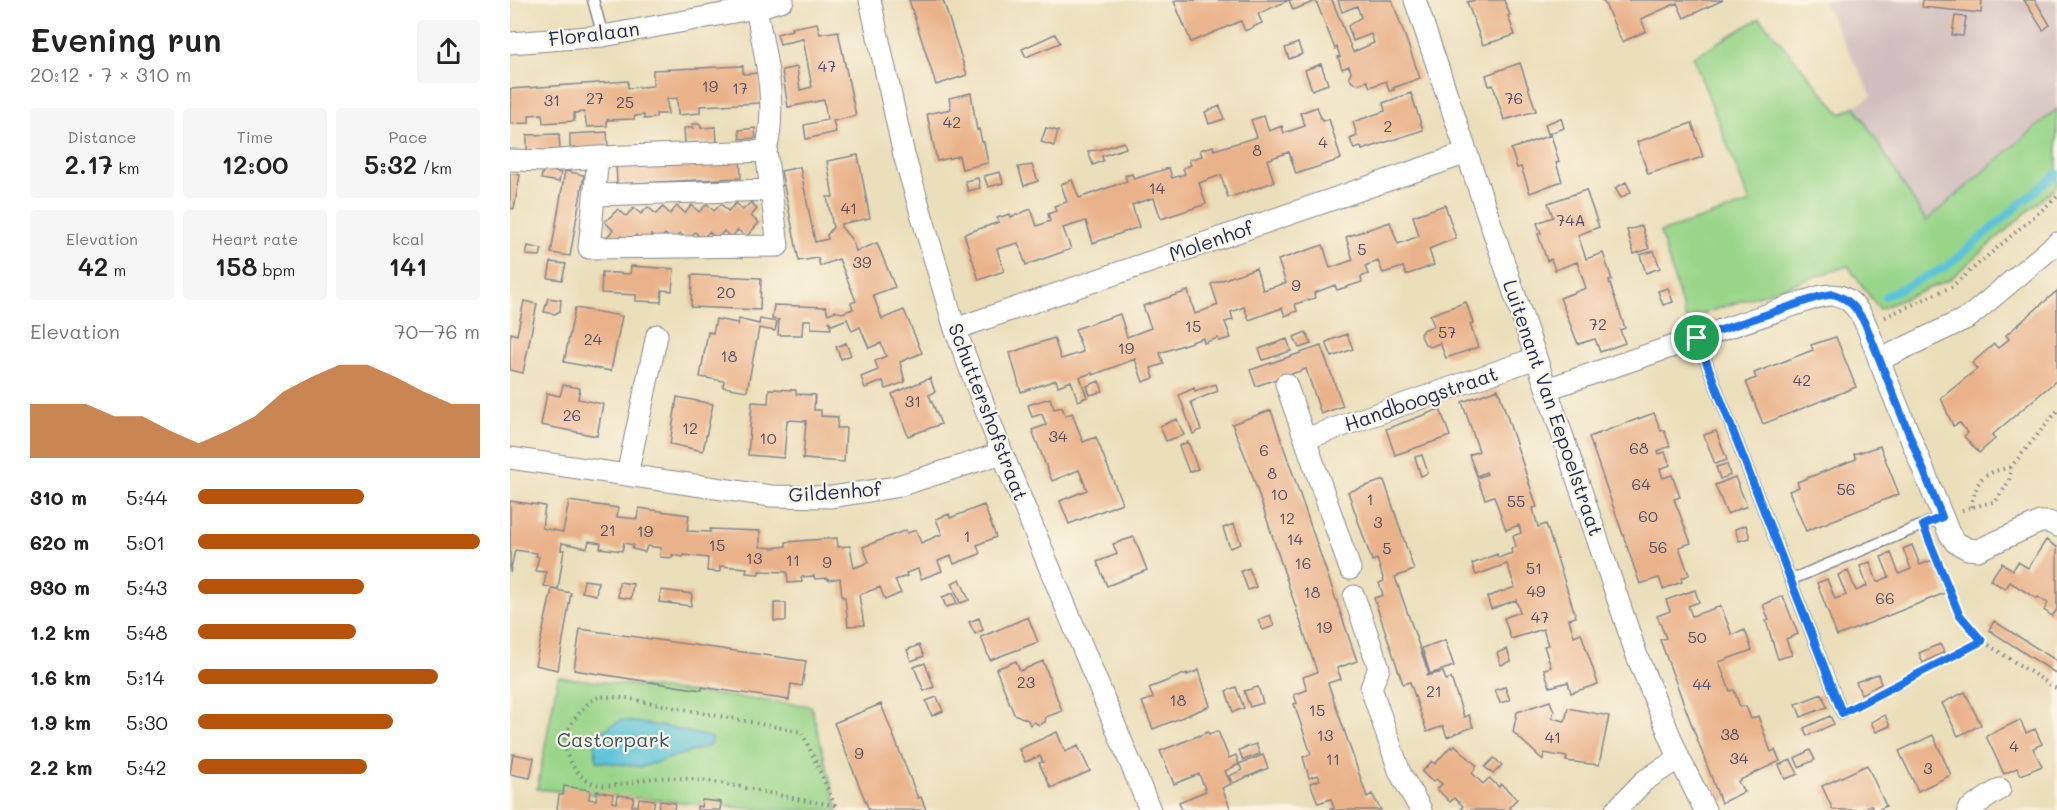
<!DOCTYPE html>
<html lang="en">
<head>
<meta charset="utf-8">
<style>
  :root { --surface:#fff; --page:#f6f6f6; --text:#222; --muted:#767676; --accent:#b45309 }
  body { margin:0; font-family:Mali,sans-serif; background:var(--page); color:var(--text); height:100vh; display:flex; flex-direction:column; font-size:22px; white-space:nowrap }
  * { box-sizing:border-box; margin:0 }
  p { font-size:20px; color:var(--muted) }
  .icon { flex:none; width:33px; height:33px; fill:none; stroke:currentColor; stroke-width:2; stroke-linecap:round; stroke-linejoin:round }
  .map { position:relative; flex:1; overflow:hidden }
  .sheet { display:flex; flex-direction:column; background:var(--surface); width:510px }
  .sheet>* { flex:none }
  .pin { position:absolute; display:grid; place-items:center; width:51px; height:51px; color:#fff; margin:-26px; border:3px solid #fff; border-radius:50%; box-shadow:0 2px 6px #0007 }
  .round { display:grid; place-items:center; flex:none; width:63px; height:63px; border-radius:6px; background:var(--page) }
  .headline { display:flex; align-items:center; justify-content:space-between; height:102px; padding:0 30px }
  h1 { font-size:33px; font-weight:600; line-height:45px }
  .stats { display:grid; grid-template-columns:repeat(3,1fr); gap:9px; height:102px; padding:6px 30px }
  .stats div { display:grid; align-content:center; border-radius:6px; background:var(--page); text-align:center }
  .stats b { font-size:26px; font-weight:600 }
  .stats small { font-size:16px; font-weight:400 }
  .stats p { font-size:16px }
  .chart { height:168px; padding:12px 30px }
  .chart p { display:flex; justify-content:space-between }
  .chart svg { width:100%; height:108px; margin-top:6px; fill:var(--accent); opacity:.7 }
  ul { padding:0 30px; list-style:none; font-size:20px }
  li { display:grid; grid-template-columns:96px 72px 1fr; align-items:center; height:45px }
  li i { height:15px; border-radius:8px; background:var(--accent) }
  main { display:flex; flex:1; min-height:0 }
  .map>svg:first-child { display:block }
  .industrial { fill:#d1bfbf }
  .green { fill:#98d589; stroke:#5a8274; stroke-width:1.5 }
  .water { fill:#5cc3d9; stroke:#3c799c; stroke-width:1.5 }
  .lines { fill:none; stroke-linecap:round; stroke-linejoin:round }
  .stream { stroke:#5cc3d9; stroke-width:8 }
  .building { fill:#eab28a }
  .lane-casing { stroke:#83868c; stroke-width:13 }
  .street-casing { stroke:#83868c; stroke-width:23 }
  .path { stroke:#83868c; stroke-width:4; stroke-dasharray:1.5 4.5; stroke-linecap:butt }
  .lane { stroke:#fff; stroke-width:10 }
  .street { stroke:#fff; stroke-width:21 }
  .route-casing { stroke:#fff; stroke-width:12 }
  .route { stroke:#1a73e8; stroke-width:8 }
  .labels { text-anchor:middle; stroke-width:4.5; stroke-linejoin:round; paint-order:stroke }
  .number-label { font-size:16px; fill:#4f5069 }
  .street-label { font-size:20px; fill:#1b2f5e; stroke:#fcf5e5 }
  .park-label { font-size:20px; fill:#3a5869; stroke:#fcf5e5 }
</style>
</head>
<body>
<main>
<section class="sheet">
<div class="headline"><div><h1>Evening run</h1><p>20:12 · 7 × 310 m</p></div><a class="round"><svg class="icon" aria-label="share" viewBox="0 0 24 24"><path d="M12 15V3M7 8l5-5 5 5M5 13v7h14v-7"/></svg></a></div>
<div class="stats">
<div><p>Distance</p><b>2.17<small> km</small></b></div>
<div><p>Time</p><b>12:00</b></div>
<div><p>Pace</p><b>5:32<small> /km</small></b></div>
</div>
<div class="stats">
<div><p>Elevation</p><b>42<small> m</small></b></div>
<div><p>Heart rate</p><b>158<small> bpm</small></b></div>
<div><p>kcal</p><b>141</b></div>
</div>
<div class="chart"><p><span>Elevation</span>70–76 m</p>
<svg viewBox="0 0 160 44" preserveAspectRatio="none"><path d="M0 44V22L10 22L20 22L30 27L40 27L50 33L60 38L70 33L80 27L90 17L100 11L110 6L120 6L130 11L140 17L150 22L160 22V44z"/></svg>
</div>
<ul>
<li><b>310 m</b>5:44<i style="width:59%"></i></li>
<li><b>620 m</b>5:01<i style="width:100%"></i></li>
<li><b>930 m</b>5:43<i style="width:59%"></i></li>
<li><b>1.2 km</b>5:48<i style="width:56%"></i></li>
<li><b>1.6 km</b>5:14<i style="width:85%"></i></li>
<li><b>1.9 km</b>5:30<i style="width:69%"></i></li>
<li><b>2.2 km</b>5:42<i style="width:60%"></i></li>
</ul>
</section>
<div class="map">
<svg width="1547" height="810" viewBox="0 0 1547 810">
  <rect width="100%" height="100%" fill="#fcf5e5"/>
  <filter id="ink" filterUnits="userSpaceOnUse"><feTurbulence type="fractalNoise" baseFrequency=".0167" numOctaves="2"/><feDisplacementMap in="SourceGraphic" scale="12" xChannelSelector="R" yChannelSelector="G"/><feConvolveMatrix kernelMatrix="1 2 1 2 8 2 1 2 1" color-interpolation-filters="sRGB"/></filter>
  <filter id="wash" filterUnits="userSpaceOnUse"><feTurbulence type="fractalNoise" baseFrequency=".008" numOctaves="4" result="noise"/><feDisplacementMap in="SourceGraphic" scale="24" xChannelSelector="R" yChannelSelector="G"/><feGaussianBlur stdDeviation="1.35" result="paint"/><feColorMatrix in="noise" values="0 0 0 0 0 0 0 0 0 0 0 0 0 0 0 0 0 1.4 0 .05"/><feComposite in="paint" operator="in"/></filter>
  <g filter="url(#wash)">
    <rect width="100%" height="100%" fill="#ebdeba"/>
    <!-- industrial -->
    <path class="industrial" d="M1312 0H1547V109L1416 221 1345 106 1362 96Z"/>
    <!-- green -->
    <path class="green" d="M1250 18 1331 114 1345 106 1416 221 1547 109V186L1439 280 1369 309 1338 266 1176 319 1150 232 1240 203 1183 57Z
      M48 677 301 706 328 810H255L27 789Z"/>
    <!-- water -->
    <path class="water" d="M111 720 162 728 202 738 199 746 132 767 87 761 84 743 92 731Z"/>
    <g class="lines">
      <!-- stream -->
      <path class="stream" d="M1375 296 1436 267 1547 173"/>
    </g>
    <g id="blocks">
      <!-- building -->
      <path class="building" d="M399 0H433L457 75 426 85Z
        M666 0H822L843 52 864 43 861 34 843 41 838 26 851 17 847 6 832 12 828 0H882L910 78 883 88 884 90 879 91 876 81 860 87 857 81 849 84 842 82 839 77 841 72 839 66 832 69 828 57H830L827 47 825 49 806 1 783 10 779 0 748 14 752 23 735 31 731 21 681 42 664 1Z
        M965 0H994L1000 15 998 16 1005 35 973 45 957 2Z
        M1091 0H1213L1174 18 1167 3 1131 19 1136 31 1112 42 1094 2Z
        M1413 0H1472L1471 13 1412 7Z
        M1514 0H1525L1540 25 1533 30Z
        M1445 16 1456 17 1453 36 1442 35Z
        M307 23 310 34 328 31 346 116 323 121 326 132 296 139 294 125 317 120 314 100 278 107 272 70 287 67 290 90 302 87 293 39 270 44 267 34 282 30 281 28Z
        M545 34 550 43 516 57 512 49Z
        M788 43 792 54 779 59 775 48Z
        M1010 63 1026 111 994 120 983 85 979 86 976 75Z
        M811 64 818 84 802 90 795 70Z
        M233 66V74L249 73 250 103 190 106V113L168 115 167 98 157 99 158 114H146V118L134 119V115L125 116 124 119 97 120V126L77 127 74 112 64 113V121L33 123 32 114 19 115V123L0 124V89L118 81V88L143 86V70Z
        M461 93 467 130 469 129 472 142H474L478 163 452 169 449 156 427 161 417 114 441 109 439 98Z
        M901 93 913 130 852 150 851 147 844 149 840 139 847 136 843 122 875 111 873 103Z
        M710 106 714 119 699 124 695 112Z
        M807 107 812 121 819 119 831 159 786 174 779 152 757 160 764 182 718 198 711 175 689 183 696 204 651 219 644 198 633 201 622 205 629 227 583 243 576 221 553 228 561 249 516 265 508 243 487 249 494 271 469 280 454 234 489 222 487 218 500 214 501 217 521 209 527 226 540 221 538 214 546 211 544 206 557 202 551 184 562 180 569 198 617 181 615 176 622 174 624 179 659 168 662 178 675 174 673 168 681 165 679 160 692 156 690 150 703 146 704 150 747 137 741 120 754 116 759 131 772 126 774 133 795 126 790 113Z
        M1051 118 1054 128 1038 134 1035 124Z
        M1182 123 1193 157 1138 174 1127 142Z
        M182 124H190L191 128 206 127 207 142 175 144 174 128H183Z
        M245 128 246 138 230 139 229 130Z
        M536 128 548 131 544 146 531 142Z
        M97 132 98 147 60 149V134Z
        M49 134 50 150 17 151V135Z
        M1041 135 1049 162 1046 163 1052 181 1020 193 1011 167 1007 168 1001 149Z
        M614 142 616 148 592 156 593 161 583 165 578 151 588 150Z
        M348 155 360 218 331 224V227L342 240 346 251 367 243 385 287 363 295 372 319 394 310 412 353 390 362 395 382 376 389 373 381 355 388 351 377 368 370 365 361 376 356 371 343 359 348 350 327 342 331 337 319 322 325 319 321 321 329 301 328V320H293L292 335H268L269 320 262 319 264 305 316 307 318 314 325 311 332 313 343 309 341 303 346 301 329 259 310 266 308 258 289 261 271 171 290 167 305 242 318 239 317 235 323 227 317 197H323L317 161Z
        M230 157 231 178 107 184 106 163Z
        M522 165 528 181 514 186 508 167Z
        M33 169 51 173 49 182 31 179Z
        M55 171 74 175 60 256 41 253Z
        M490 172 493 183 478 187 474 176Z
        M0 174 10 175 4 209 0 208Z
        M468 178 470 188 458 191 455 181Z
        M1116 182 1121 192 1111 198 1105 188Z
        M1076 190 1089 227 1068 235 1076 259 1093 253 1102 280 1099 281 1115 328 1110 330 1115 343 1090 352 1085 339 1068 344 1050 298 1076 288 1067 262 1045 270 1041 259 1037 261 1028 234 1031 233 1027 223 1043 217 1038 203Z
        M241 202 247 209 241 216 249 223 236 237 228 230 221 238 214 231 207 239 199 232 192 239 185 232 177 240 170 233 163 240 155 234 148 242 141 235 133 242 126 235 118 243 111 236 104 243 97 237 103 230 95 222 108 209 116 216 124 208 131 214 138 207 146 214 153 207 160 214 167 206 175 213 182 205 189 212 197 204 204 211 211 204 218 211 226 203 233 210Z
        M935 205 946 238 919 249 924 265 896 275 893 267 873 273 868 261 855 266 858 274 851 277 852 282 827 290 825 285 804 293 805 298 785 304 787 311 775 316 772 308 739 320 734 307 721 312 723 320 715 322 721 338 709 341 708 338 694 343 693 338 650 353 654 364 641 368 644 378 633 382 625 359 583 375 582 373 570 377 577 397 568 401 561 381 548 386 546 380 511 392 500 353 544 338 551 359 573 352 565 329 610 314 617 337 641 328 633 306 678 291 685 314 708 305 701 284 746 268 753 290 776 283 768 260 813 245 820 268 843 260 836 237 880 222 888 244 909 236 903 216Z
        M1132 226 1139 249 1124 254 1117 230Z
        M18 246 32 249 30 256 16 255Z
        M1144 251 1150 268 1136 273 1130 255Z
        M41 262 56 264 52 280 38 278Z
        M121 266 164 269 162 291 152 290 151 302 126 301V295L91 293 92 272 120 274Z
        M182 275 251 278 250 310 181 307Z
        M1158 288 1163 302 1153 305 1148 291Z
        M1547 291V380L1482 435 1485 439 1469 453 1454 436 1458 433 1450 423 1443 426 1431 398 1467 369 1462 363 1484 344 1488 348 1499 339 1496 335Z
        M38 298 51 300 50 311 45 314 34 312Z
        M14 301 27 304 13 373 0 370V340L1 333 7 335Z
        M956 302 963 323 960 324 968 347 936 358 930 343 920 347 915 344 910 334 913 330 924 326 920 315Z
        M65 308 112 316 101 371 54 362Z
        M206 319 227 323 228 325 229 319 249 324 250 319 267 322 265 331 249 328 237 391 213 387 214 381 190 377 198 332 203 333Z
        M796 332 801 344 789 348 784 337Z
        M837 334 843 349 822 357 816 342Z
        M1326 337 1346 387 1253 424 1236 382 1246 378 1244 373 1303 350 1301 345Z
        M777 339 781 351 753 360 749 349Z
        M336 343 341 355 331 359 326 347Z
        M811 346 833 406 811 414 796 369 746 386 740 370Z
        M420 378 425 392 419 395 431 424 398 436 382 394Z
        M589 381 593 391 580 395 577 386Z
        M706 384 708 391 681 402 691 430 683 434 669 395 684 388 685 391Z
        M53 385 70 388 68 399 93 404 87 436 31 425 37 393 50 396Z
        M259 389 286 390V394L305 395 304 410H311V416L328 417 327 428H336L334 462 293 459 296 421 277 420 274 458 238 455 242 402 258 403Z
        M988 389 1027 507 1023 508 1028 527 1036 524 1066 617 1059 619 1061 626 1064 636 1071 633 1088 684 1061 693 1058 682 1040 687 1034 669 1041 667 1034 646 1038 645 1033 629 1001 639 994 618 1010 612 1006 600 981 609 977 597 1005 587 997 564 966 575 962 564 987 554 988 558 1002 553 1001 549 1006 547 1003 536 1011 533 1009 525 996 530 984 496 975 499 967 478 977 474 976 472 967 476 959 455 969 451 952 402Z
        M167 397 203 404 193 451 160 444Z
        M540 398 544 409 552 407 555 416 562 413 573 442 586 437 612 503 559 524 550 501 577 490 569 470 542 481 522 430 536 425 532 414 522 417 518 405Z
        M930 409 940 436 885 455 876 429Z
        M761 410 847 661 827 668 831 679 818 683 857 797 862 794 871 810H819L824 808 821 799 808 803 800 783 810 780 808 775 799 778 793 757 801 754 784 704 787 703 784 695 797 690 793 677 807 672 740 468 722 424Z
        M1144 413 1151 431 1154 430 1160 446 1148 451 1149 454 1155 452 1160 465 1150 469 1153 478 1162 475 1170 497 1164 499 1181 543 1169 547 1179 575 1171 578 1172 582 1153 589 1149 578 1130 584 1079 437Z
        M667 419 674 435 656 441 650 426Z
        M1206 431 1217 460 1205 464 1194 435Z
        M678 442 688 469 679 472 669 446Z
        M1370 446 1389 494 1296 531 1279 491 1289 487 1287 482 1346 459 1344 454Z
        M912 455 918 473 911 476 905 457Z
        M1217 464 1220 475 1210 479 1206 467Z
        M1225 477 1237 506 1217 514 1205 485Z
        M874 480 904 570 885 577 919 674 916 676 933 672 936 680 941 678 954 717 959 715 963 727 937 737 933 726 917 732 900 682 893 684 864 598 873 595 869 583 874 581 867 559 862 561 838 492Z
        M0 501 35 506 32 528 53 532 59 501 108 508 107 517 118 518 127 519 129 508 179 515 177 531 200 532V529L250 531V547L263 548 276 546V542L327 538 328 547 340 546 344 568 359 562 353 547 396 530 397 533 406 530 411 543 432 534 426 519 439 514 440 518 474 505 486 537 467 545 470 554 444 564 441 556 428 561 432 571 411 579 408 569 396 573 397 576 385 580 391 593 375 600 370 587 349 595 354 625 338 626 335 597H332L330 578 318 580V578L305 579 304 576 291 577 292 582 278 583 277 572 249 571V574L236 573 237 568 210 566V572L197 571 198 558 174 555 173 557 162 555V558L150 557 151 548 137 546 135 552 122 549 123 545 114 543 112 551 90 548 91 543 79 541 77 548 52 543 51 550H54L48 589 34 586 36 572 25 571 29 557 26 556 27 553 5 550 0 573Z
        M724 524 731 544 720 548 713 528Z
        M1236 525 1240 538 1229 541 1225 529Z
        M624 537 637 570 597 586 587 562 607 554 603 544Z
        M1536 540 1547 547V610L1542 616 1534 610 1538 603 1528 597 1527 599 1500 582 1495 589 1480 580 1492 563 1503 570 1508 562 1518 568Z
        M1402 545 1410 565 1422 560 1435 593 1327 636 1307 583 1317 579 1325 599 1336 595 1328 575 1338 571 1346 591 1357 586 1350 566 1360 562 1367 582 1379 577 1371 557 1381 553 1389 574 1401 569 1393 549Z
        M739 568 746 587 738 590 731 571Z
        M450 579 459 600 450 603 442 583Z
        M74 580 88 582 86 595 72 592Z
        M109 582 123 584 121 599 108 597Z
        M42 589 61 593 48 670 25 665Z
        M151 590 182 594 181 606 149 602Z
        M1185 590 1189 602 1178 606 1182 616 1211 606 1222 635 1235 630 1242 650 1209 662 1220 691 1224 690 1230 707 1236 706 1241 719 1248 716 1261 752 1265 750 1270 761 1228 781 1234 792 1211 803 1150 640 1156 638 1147 616 1160 611 1156 600Z
        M443 593 447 604 436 607 432 597Z
        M1273 596 1288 634 1276 639 1282 655 1268 659 1256 621 1259 620 1253 605Z
        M264 603H276V621H264Z
        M760 615 764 626 753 630 748 620Z
        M518 617 528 642 480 660 471 637Z
        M469 618 473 630 465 634 459 622Z
        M1484 621 1547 661V674L1479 630Z
        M70 629 296 661 292 686 281 684 279 700 192 687V690L64 670Z
        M935 640 944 666 920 674 912 648Z
        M1430 644 1434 652 1413 663 1409 653Z
        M409 645 414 656 401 661 397 650Z
        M997 649 1001 661 991 665 987 653Z
        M506 661 510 671 533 661 552 711 536 717 535 722 529 725 524 722 520 725 518 720 504 714 486 669Z
        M415 663 424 687 414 691 404 667Z
        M689 670 700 706 643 729 632 702 643 698 639 688 677 673V675Z
        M1368 674 1371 684 1351 694 1346 682Z
        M726 687 734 708 723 712 716 691Z
        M748 687 753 703 740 707 734 691Z
        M995 687 1000 700 990 703 985 690Z
        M1455 692 1471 725 1448 736 1432 703Z
        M1312 694 1317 707 1291 717 1286 704Z
        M427 697 433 711 422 716 416 701Z
        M1040 701 1044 711 1042 718 1055 721 1058 708 1099 716 1089 765 1056 761 1057 757 1034 753 1033 760 1003 732 1007 712Z
        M371 704 408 798 411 797 416 810H359L324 723Z
        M1375 715 1380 726 1366 732 1361 722Z
        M1320 716 1324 724 1297 736 1294 728Z
        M1510 720 1516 733 1525 729 1532 744 1523 748 1532 766 1511 775 1507 768 1494 774 1476 736Z
        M708 731 719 758 726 755 729 764 753 755 758 768 723 783 719 776 732 770 729 764 715 771 721 784 712 788 721 810H672L669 802 696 791 689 774 664 784 650 751 698 732 699 734Z
        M547 732 555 752 568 746 580 771 541 788 529 763 533 762 530 756 515 762 509 749Z
        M1423 735 1441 775 1408 791 1389 751Z
        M746 744 750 754 733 760 729 750Z
        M945 745 967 766 962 773 973 784 979 778 989 787 991 784 1007 799 999 807 1002 810H950L953 806 944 798 940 802 927 789 932 784 926 779 923 782 912 772 922 761 925 764 941 746 943 748Z
        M1300 750 1305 760 1289 767 1285 758Z
        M3 754 24 758 20 778 0 774Z
        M984 758 992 765 983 774 975 767Z
        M1281 760 1288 774 1275 779 1269 765Z
        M1357 765 1376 806 1368 810H1363L1361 805 1351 810H1323L1312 786Z
        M54 786 80 790 79 799 86 800 87 791 103 794 102 802 107 803 108 795 124 797 122 806H128L129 798 145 800 143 810H47L49 795H53Z
        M192 800 211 802 210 810H187V806L191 807Z
        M150 801 165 803 164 810H148Z"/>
    </g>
  </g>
  <g filter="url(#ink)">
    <use href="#blocks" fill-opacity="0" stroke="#83868c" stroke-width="1.5"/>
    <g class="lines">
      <!-- lane casing -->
      <g class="lane-casing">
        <path id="lane" d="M83 0 93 36
          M1187 338 1332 713
          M1280 580 1432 517"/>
      </g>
      <!-- street casing -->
      <g class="street-casing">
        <path id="street" d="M360 0 394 155 445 329 492 453 640 810
          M905 0 1127 656 1169 758 1195 810
          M0 43 93 36 246 8 273 0
          M88 157 79 248 268 246 256 151C268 104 255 55 246 8
          M0 160 37 161 88 157 256 151
          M84 195 260 190
          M445 329 957 153
          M1369 360 1439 533 1445 542 1458 549 1468 550 1530 522H1539L1547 526
          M776 384 840 569
          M1037 389 1308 297C1312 296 1318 295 1322 295 1351 295 1361 338 1369 360L1459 317 1547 243
          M795 439 1026 358
          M0 458 261 496 321 497 385 487 492 453
          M117 475 147 335
          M844 596 869 668 861 688 890 773 911 810
          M1106 810 1134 781 1169 758
          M1458 810 1490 789"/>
      </g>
      <!-- path -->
      <path class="path" d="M1375 317 1441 287 1547 197
        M1461 507C1468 476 1471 474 1501 467
        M1452 510 1486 501 1499 481 1501 467 1547 411
        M1425 554 1449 614 1472 641 1547 689
        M1347 705 1472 641
        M325 805C264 798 206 775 144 778 122 780 93 794 74 778 64 771 52 751 55 739 58 726 76 700 89 697 97 696 108 698 116 698L292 732 325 805 327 810"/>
      <!-- lane -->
      <use href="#lane" class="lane"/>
      <!-- street -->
      <use href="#street" class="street"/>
    </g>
  </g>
  <g class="lines" filter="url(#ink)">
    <!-- route casing -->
    <g class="route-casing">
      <path id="route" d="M1323 294C1340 299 1346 308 1355 323L1432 517 1413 525 1449 614 1472 641 1332 713 1187 338 1308 297Z"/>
    </g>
    <!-- route -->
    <use href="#route" class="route"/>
  </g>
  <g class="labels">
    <!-- number labels -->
    <g class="number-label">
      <text x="317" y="72">47</text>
      <text x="200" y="92">19</text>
      <text x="230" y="94">17</text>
      <text x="85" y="104">27</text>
      <text x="1004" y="104">76</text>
      <text x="42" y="106">31</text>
      <text x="115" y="108">25</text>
      <text x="442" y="128">42</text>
      <text x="878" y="132">2</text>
      <text x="813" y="148">4</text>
      <text x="747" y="156">8</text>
      <text x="647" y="194">14</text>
      <text x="339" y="214">41</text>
      <text x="1061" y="226">74A</text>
      <text x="852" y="255">5</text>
      <text x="352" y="268">39</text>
      <text x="786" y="291">9</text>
      <text x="216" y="298">20</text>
      <text x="1088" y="330">72</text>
      <text x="683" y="332">15</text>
      <text x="937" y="338">57</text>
      <text x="83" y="345">24</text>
      <text x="616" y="354">19</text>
      <text x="219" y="362">18</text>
      <text x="1292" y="386">42</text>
      <text x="403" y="407">31</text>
      <text x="62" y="421">26</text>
      <text x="180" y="434">12</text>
      <text x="548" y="442">34</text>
      <text x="258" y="444">10</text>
      <text x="1129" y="454">68</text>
      <text x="754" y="456">6</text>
      <text x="762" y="479">8</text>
      <text x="1131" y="490">64</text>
      <text x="1336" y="495">56</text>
      <text x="769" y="500">10</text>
      <text x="860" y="505">1</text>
      <text x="1006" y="507">55</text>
      <text x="1138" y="522">60</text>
      <text x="777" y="524">12</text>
      <text x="868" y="528">3</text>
      <text x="98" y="536">21</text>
      <text x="135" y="537">19</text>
      <text x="457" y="542">1</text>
      <text x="785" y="545">14</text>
      <text x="207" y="551">15</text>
      <text x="1148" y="553">56</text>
      <text x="877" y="554">5</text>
      <text x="244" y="564">13</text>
      <text x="283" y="566">11</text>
      <text x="317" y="568">9</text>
      <text x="793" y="569">16</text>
      <text x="1024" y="574">51</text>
      <text x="1026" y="597">49</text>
      <text x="802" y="598">18</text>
      <text x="1375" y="604">66</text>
      <text x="1030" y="623">47</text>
      <text x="814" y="633">19</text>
      <text x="1187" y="643">50</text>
      <text x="516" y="688">23</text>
      <text x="1192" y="690">44</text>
      <text x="924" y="697">21</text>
      <text x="668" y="706">18</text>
      <text x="807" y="716">15</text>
      <text x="1220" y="740">38</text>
      <text x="815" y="741">13</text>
      <text x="1043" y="743">41</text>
      <text x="1504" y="752">4</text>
      <text x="349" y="759">9</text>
      <text x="1229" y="764">34</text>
      <text x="823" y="765">11</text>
      <text x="1418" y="774">3</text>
    </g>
    <!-- street labels -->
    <g class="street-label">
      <text transform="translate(84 34) rotate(-7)" y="7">Floralaan</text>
      <text transform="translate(701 241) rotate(-19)" y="7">Molenhof</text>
      <text transform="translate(911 399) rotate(-19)" y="7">Handboogstraat</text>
      <text transform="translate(1043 408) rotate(71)" y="7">Luitenant Van Eepoelstraat</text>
      <text transform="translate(478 412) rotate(69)" y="7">Schuttershofstraat</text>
      <text transform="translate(325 492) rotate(-4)" y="7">Gildenhof</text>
    </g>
    <!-- park labels -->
    <g class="park-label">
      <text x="103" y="747">Castorpark</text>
    </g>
  </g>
</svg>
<div class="pin" style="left:1187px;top:338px;background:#1e9e55"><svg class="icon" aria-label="arrive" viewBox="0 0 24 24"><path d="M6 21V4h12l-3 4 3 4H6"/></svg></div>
</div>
</main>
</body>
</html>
